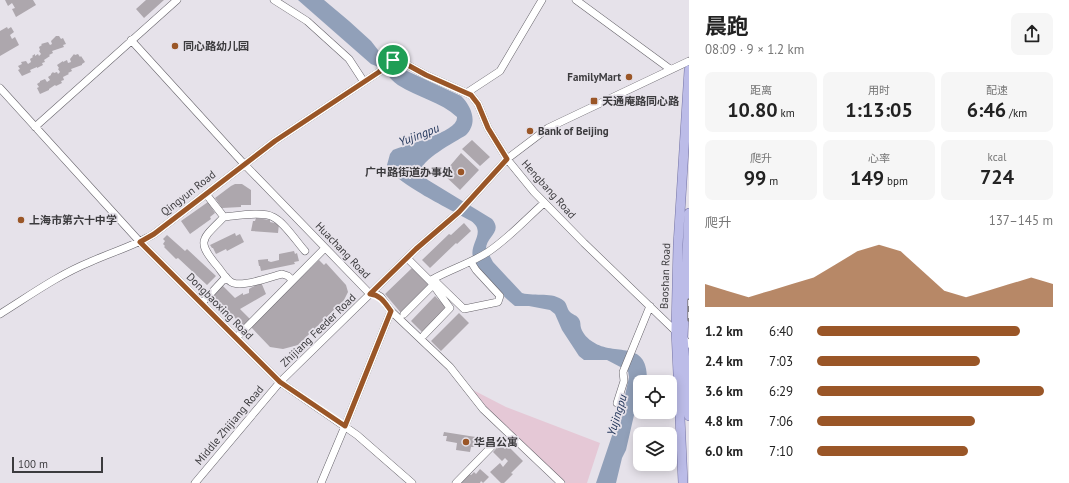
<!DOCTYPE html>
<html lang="zh">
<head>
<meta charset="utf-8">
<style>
  :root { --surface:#fff; --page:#f6f6f6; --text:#222; --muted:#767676; --accent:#9a5627 }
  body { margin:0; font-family:"PT Sans","Noto Sans SC",sans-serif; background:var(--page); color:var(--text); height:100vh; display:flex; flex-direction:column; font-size:15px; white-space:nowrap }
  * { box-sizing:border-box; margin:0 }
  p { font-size:13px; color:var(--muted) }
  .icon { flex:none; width:22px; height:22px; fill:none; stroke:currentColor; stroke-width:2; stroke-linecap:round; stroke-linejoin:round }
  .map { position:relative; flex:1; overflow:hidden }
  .sheet { display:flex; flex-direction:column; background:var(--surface); width:380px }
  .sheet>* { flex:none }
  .fabs { position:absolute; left:633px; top:375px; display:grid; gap:8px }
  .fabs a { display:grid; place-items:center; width:44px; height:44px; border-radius:8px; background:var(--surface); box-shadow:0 2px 10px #0003; font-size:20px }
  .scale { position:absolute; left:12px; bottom:10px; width:91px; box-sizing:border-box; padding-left:4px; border:2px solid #3c3b3e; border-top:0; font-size:11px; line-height:14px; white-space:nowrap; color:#3c3b3e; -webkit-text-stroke:3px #e6e2ea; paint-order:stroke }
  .pin { position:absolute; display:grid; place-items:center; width:34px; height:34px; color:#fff; margin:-17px; border:2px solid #fff; border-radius:50%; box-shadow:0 1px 4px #0007 }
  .round { display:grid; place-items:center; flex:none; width:42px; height:42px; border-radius:8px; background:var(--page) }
  .summary { display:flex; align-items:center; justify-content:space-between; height:68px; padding:0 16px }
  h1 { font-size:22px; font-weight:700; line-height:30px }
  .stats { display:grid; grid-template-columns:repeat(3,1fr); gap:6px; height:68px; padding:4px 16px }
  .stats div { display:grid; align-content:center; border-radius:8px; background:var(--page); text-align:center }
  .stats b { font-size:20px; font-weight:700 }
  .stats small { font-size:11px; font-weight:400 }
  .stats p { font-size:11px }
  .chart { height:112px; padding:8px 16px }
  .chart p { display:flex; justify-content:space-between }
  .chart svg { width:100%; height:72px; margin-top:4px; fill:var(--accent); opacity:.7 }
  ul { padding:0 16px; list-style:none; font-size:13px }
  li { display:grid; grid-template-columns:64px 48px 1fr; align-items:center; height:30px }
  li i { height:10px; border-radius:5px; background:var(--accent) }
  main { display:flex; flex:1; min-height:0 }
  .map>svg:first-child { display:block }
  .green { fill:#e5c8d6 }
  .water { fill:#91a0b9 }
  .building { fill:#ada7ad }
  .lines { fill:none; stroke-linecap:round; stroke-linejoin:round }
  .minor-casing { stroke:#67646b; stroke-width:8 }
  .major-casing { stroke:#7372a3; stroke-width:10 }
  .minor { stroke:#fff; stroke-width:7 }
  .major { stroke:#bcbce8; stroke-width:9 }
  .rail-casing { stroke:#7f7d82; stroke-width:3.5 }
  .rail { stroke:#e6e2ea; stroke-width:2; stroke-dasharray:6; stroke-linecap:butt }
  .route-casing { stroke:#fff; stroke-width:8 }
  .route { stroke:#9a5627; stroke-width:5 }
  .poi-dot { fill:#9a5627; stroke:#e6e2ea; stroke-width:1.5 }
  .labels { text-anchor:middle; stroke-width:3.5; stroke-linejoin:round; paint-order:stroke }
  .poi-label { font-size:11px; font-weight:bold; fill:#3c3b3e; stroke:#e6e2ea; text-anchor:start }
  .street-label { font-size:11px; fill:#3c3b3e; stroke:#e6e2ea }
  .water-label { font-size:12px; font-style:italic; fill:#1e3257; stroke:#e6e2ea }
</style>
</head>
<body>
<main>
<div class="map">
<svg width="689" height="483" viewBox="0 0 689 483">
  <rect width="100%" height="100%" fill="#e6e2ea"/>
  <!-- green -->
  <path class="green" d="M473 390 506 407 600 443 587 483H566L486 407Z"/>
  <!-- water -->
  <path class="water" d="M298 0H324L349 21 371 41 385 59 392 64 461 96C472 107 478 123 466 135 455 142 418 161 420 174L428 180 492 219C503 232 486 237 486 249L493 262 522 293C536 297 552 291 564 301 567 304 567 309 570 312 573 315 577 315 579 319 581 322 580 325 581 328 583 334 588 339 593 342 615 357 649 338 647 382H640V401L637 402 626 450 622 458 616 483H596L624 400 629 377 628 371 607 360H584L579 356 562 330 555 314 550 310 529 306H515C503 296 477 272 473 257 469 243 487 232 471 221 454 211 392 182 387 165L390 154 393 150C405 145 459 132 457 117 441 102 417 97 398 85 388 78 384 68 371 64Z"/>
  <!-- building -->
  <path class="building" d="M5 0H33L36 5 16 17 12 9 15 8 12 3 8 6Z
    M146 0H164L144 18 136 9Z
    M7 27 8 29 11 27 14 32 10 35 12 39 15 37 19 45 0 56V31Z
    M56 36H59L61 39 63 38 66 44 63 45 64 47 52 51 53 53 49 55 50 56 44 60 45 62 42 63 43 65 37 68V67L30 70 31 72 22 76 18 70 20 69 18 66 22 64 21 62 26 61 28 64 31 62 30 59 33 57 32 56 35 54V56L38 54 39 56 41 54 39 51 40 50 39 47 42 45 41 44 48 42 50 45 52 44 51 41Z
    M74 54 75 55 78 54 80 57 81 56 85 62 82 64V65L71 69 72 71 68 73 69 74 63 77 64 80 61 81 62 83 56 86 55 85 49 89V90L40 94 37 88 39 87 37 84 40 82V81L45 79 47 82 50 80 48 77 51 75V74L53 72 54 73 57 72 58 74 60 72 58 69 59 68 57 65 63 61V62L67 60 68 63 71 62 70 59Z
    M472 140 490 157 480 166 462 149Z
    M461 153 479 170 460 190 443 174Z
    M235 184H242L251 190V205H241V207L222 208 215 198 231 186Z
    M208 202 215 213 210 217 211 219 190 234 181 221Z
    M256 218 270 220V222L279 224 278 233 251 231 253 221H255Z
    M464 223 471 231 457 244 456 243 430 268 422 260 449 234 451 235Z
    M235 233 236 236 240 234 244 242 227 251 226 249 216 254 213 248H212L210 245Z
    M167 235 185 251 187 249 216 276 207 285 178 258 176 259 164 247 165 246 163 244 165 241 163 239Z
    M294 251 295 254 297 253 299 261 294 262 295 264 261 271 260 266H259L258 260 268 259V261L271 262 279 260V254Z
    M319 260 324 265 326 263 346 285 348 292 344 300 298 345 283 349 270 347 251 327Z
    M412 268 430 284 401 313 385 294Z
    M261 282 266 294 240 309 250 319 243 326 212 295 222 285 235 298 243 293V295L249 293V289Z
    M435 296 447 308 423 333 411 321Z
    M459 313 469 323 441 351 431 341Z
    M444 432 482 438V444L475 443 474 447H471L470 452 456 450 457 443 446 441 447 436H443Z
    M503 441 523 461 511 473 513 474 504 483H501L490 472 500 463 503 467 508 461 505 458 502 461 493 452Z
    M480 469 489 477 483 483 481 481 480 483H457L467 472 471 475 474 472 476 474Z"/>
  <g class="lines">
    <!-- minor casing -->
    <g class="minor-casing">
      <path id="minor" d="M274 0 307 21 349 59 364 82
        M576 0 670 69
        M131 40 244 164 370 294H376L381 297 391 311 450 367 483 409 561 483
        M0 88 140 242 280 382 357 435 412 483
        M468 92 500 71 542 0
        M35 127 177 0
        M206 194 224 217
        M407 258 431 282 450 308 424 335
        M471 262 476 270 500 296 498 302 464 309 433 279C451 269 471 263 488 252 509 238 526 219 544 203
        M292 280 288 276 282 274C270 277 244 287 233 283 227 281 222 272 218 267 196 241 201 240 224 217 236 216 262 211 273 217 284 222 296 241 305 251
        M202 303 226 277
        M0 314C29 296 58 275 90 262 112 252 134 246 154 234L275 141 379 72 395 58 426 75 471 95 478 104 488 128 507 159 534 192 584 243 689 344
        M404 314 433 285
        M236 338 325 248
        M617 403 624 381 623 372 650 306
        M195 483 280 382 416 249 459 212 507 159 548 128 689 61
        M321 483 345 426 391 311
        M456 483 494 444"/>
    </g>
    <!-- major casing -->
    <g class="major-casing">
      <path id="major" d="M689 213 683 337 689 416
        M683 483 676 330 678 245 689 70"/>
    </g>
    <!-- minor -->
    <use href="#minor" class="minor"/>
    <!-- major -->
    <use href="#major" class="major"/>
    <!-- rail casing -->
    <g class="rail-casing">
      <path id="rail" d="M689 300V320"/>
    </g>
    <!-- rail -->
    <use href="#rail" class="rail"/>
  </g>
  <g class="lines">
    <!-- route casing -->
    <g class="route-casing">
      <path id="route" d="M395 58 426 75 471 95 478 104 488 128 507 159 459 212 416 249 370 294C381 295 385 303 391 311L345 426 280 382 140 242 154 234 275 141 379 72Z"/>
    </g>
    <!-- route -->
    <use href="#route" class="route"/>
  </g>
  <!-- markers -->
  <g class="poi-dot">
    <circle cx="175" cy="46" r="4"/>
    <circle cx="629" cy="77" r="4"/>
    <rect x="590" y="97" width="8" height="8" rx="2"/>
    <circle cx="530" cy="131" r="4"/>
    <circle cx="461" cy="172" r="4"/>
    <circle cx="21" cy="220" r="4"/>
    <circle cx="466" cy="442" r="4"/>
  </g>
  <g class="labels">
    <!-- poi labels -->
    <g class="poi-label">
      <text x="183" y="50">同心路幼儿园</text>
      <text x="621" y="81" text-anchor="end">FamilyMart</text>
      <text x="602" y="105">天通庵路同心路</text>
      <text x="538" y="135">Bank of Beijing</text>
      <text x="453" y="176" text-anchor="end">广中路街道办事处</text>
      <text x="29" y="224">上海市第六十中学</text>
      <text x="474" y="446">华昌公寓</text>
    </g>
    <!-- street labels -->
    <g class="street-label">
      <text transform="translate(549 189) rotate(48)" y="4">Hengbang Road</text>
      <text transform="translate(188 193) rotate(-38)" y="4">Qingyun Road</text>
      <text transform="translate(343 250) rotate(46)" y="4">Huachang Road</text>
      <text transform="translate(665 276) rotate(-88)" y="4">Baoshan Road</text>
      <text transform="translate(220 306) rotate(45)" y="4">Dongbaoxing Road</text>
      <text transform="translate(318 330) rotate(-44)" y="4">Zhijiang Feeder Road</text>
      <text transform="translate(229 425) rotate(-50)" y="4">Middle Zhijiang Road</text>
    </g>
    <!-- water labels -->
    <g class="water-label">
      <text transform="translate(419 135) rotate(-21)" y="4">Yujingpu</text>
      <text transform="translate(617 415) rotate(-73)" y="4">Yujingpu</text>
    </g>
  </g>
</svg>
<div class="fabs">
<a><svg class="icon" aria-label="locate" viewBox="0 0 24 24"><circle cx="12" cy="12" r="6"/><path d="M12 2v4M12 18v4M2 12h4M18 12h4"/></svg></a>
<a><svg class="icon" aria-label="layers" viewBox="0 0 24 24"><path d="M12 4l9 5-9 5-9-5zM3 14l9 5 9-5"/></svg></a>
</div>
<div class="scale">100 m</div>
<div class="pin" style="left:393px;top:60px;background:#1e9e55"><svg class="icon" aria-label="arrive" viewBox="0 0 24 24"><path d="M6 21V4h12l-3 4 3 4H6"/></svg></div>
</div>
<section class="sheet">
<div class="summary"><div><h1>晨跑</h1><p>08:09 · 9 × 1.2 km</p></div><a class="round"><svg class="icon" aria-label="share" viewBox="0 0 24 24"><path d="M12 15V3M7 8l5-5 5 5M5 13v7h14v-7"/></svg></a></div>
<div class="stats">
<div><p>距离</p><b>10.80<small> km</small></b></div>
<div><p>用时</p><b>1:13:05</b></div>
<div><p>配速</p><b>6:46<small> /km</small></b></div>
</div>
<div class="stats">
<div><p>爬升</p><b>99<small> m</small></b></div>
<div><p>心率</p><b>149<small> bpm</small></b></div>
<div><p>kcal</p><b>724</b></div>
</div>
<div class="chart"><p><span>爬升</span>137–145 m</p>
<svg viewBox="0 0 160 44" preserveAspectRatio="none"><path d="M0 44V30L10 34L20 38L30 34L40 30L50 26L60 18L70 10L80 6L90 10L100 22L110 34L120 38L130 34L140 30L150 26L160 30V44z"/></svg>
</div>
<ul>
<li><b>1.2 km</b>6:40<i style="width:86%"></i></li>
<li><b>2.4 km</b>7:03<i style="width:69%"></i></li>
<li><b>3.6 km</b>6:29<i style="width:96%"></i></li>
<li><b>4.8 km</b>7:06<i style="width:67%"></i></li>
<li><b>6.0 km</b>7:10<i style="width:64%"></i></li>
</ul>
</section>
</main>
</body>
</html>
